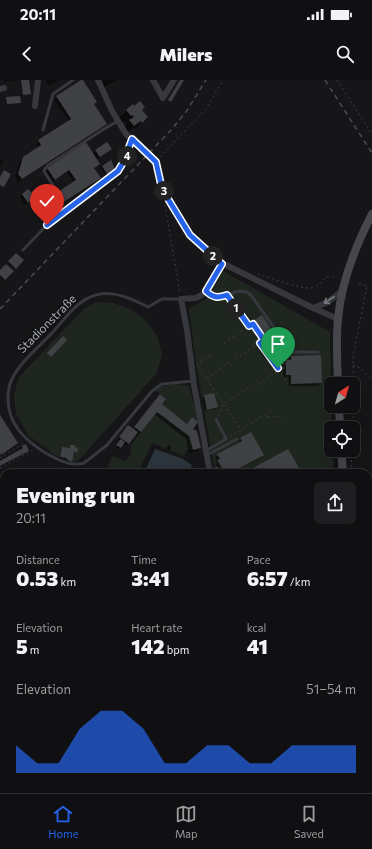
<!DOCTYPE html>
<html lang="en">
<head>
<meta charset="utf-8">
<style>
  :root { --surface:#101012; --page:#1e1e20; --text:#f1f3f6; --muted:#9c9d9f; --line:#303032; --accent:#2563eb }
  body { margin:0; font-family:Commissioner,sans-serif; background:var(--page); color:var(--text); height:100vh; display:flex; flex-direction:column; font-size:15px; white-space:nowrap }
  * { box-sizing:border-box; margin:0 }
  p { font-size:13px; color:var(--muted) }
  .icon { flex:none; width:22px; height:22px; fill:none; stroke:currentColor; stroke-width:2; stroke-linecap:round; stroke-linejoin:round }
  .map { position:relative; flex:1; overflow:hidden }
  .details { position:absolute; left:0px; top:389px; width:372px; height:324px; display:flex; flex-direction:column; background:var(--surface); border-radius:12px 12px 0 0; box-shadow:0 4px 16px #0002,0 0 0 1px var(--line) }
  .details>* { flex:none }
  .needle { width:26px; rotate:37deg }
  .buttons { position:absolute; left:324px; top:297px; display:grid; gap:8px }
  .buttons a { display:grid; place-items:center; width:36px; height:36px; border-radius:6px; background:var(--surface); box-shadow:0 4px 16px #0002,0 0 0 1px var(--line); font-size:20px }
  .pin { position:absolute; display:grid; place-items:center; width:34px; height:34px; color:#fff; margin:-41px -17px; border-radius:50% 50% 50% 0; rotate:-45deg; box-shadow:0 0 4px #0007 }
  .pin .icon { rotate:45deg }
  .km { position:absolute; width:20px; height:20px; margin:-10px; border-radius:50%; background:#222; color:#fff; font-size:11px; line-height:20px; text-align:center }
  .round { display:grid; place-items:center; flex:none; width:42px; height:42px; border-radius:6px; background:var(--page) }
  .summary { display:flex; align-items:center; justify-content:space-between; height:68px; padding:0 16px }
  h1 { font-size:22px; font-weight:800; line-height:30px }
  .metrics { display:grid; grid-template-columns:repeat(3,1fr); gap:6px; height:68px; padding:4px 16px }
  .metrics div { display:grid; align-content:center }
  .metrics b { font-size:20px; font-weight:800 }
  .metrics small { font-size:11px; font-weight:400 }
  .metrics p { font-size:11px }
  .chart { height:112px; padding:8px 16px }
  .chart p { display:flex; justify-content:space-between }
  .chart svg { width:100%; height:72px; margin-top:4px; fill:var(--accent); opacity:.7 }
  .status { display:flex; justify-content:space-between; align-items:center; height:28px; padding:0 20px; background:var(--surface); direction:ltr }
  .status svg { height:11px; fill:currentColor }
  header { display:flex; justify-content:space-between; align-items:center; height:52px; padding:0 16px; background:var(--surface); font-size:18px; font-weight:800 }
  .tabs { display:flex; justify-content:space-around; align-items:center; height:56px; border-top:1px solid var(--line); background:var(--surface); font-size:11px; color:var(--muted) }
  .tabs a { display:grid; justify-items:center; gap:2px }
  .tabs .on { color:var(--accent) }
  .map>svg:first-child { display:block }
  .green { fill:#1e261f }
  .water { fill:#2c353c }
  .shadow { fill:#0007 }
  .building { fill:#404145 }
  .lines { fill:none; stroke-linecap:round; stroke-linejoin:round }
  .path { stroke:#3d3f44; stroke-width:1; stroke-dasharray:2 3; stroke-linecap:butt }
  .lane { stroke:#37383d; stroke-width:3 }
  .street { stroke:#37383d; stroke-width:6 }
  .secondary { stroke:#45474d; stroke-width:8 }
  .rail { stroke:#4a4c52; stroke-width:1.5; stroke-dasharray:5 4; stroke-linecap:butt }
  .oneway { stroke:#757881 }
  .route-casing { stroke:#fff; stroke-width:8 }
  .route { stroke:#2563eb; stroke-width:5 }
  .labels { text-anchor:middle; stroke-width:3.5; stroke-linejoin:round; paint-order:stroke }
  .street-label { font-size:12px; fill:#a8adb8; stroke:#111113 }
</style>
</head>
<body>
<div class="status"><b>20:11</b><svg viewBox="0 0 49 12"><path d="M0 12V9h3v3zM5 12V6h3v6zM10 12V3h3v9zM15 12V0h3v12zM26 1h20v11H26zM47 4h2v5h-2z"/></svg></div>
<header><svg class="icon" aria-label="back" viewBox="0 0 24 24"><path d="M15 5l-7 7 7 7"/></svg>Milers<svg class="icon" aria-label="search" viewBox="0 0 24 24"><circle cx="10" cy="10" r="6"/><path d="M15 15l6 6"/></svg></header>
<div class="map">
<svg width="372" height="713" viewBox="0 0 372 713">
  <rect width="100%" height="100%" fill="#161618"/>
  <!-- green -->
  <path class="green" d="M223 191 330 252 332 348H331V370H333V393H215L196 284 189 229 207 218Z
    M97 222 113 223 128 228 145 239 157 256 162 274 157 293 78 381 73 382 56 376 29 356 16 334 14 315 19 297 84 229Z
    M178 304 189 306 195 326 198 342 192 338 187 344 162 324 166 319 155 310 163 306Z
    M157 332 189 356 193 370H187L184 376 170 370 171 366 168 365 167 369 152 363 138 393H105L112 376 126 381 131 373V365Z"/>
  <!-- water -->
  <path class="water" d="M155 369 183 379 192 385 188 393H170L161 389 158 393H144Z"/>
  <!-- shadow -->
  <path class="shadow" d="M4 0H16L4 2Z
    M45 0H58L49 6Z
    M103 0H116L112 3 111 2 105 7 101 3Z
    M82 1 103 46 18 102 15 97 20 81 38 68 36 64 39 61 69 41 54 19Z
    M133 25 141 30 147 37 135 49 133 47 127 53 123 48 127 44 125 41 123 42 119 38Z
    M96 70 108 71 96 79 93 88 96 101 56 128 50 119 74 102 67 92 52 102 45 92 48 89 92 74Z
    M0 80 3 81 0 87Z
    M102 86 112 90 105 94 101 88Z
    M28 110 30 114H45L33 123 31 121 25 125 20 117Z
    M16 174 23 180 14 189 8 183Z
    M0 191H12L3 201 0 197Z
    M253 242 270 255 261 260 251 245Z
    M292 277 321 303 318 306H289L288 297H283V285L286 281H288Z
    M214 314 217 327 215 329 205 331 202 319 204 316Z
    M157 319 161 325 186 345 189 342 200 368 197 371 189 373 186 359 154 334 140 352 137 355 135 353 126 365 123 363 119 369 116 367 120 361 118 359 126 348 133 350Z
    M241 359 263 375 260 378 232 393H220L215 384 217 382 215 378 218 375 239 364 238 362Z
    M71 366 76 373 72 374 71 381 69 382 66 381 67 379 59 378 61 369 62 368 69 369Z
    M23 367 28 371 26 373 0 387V382L21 371 20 369Z
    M168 367H170L169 370 167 369Z
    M196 389 201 391 200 393H194Z"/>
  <!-- building -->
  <path class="building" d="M21 0H29L31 14 23 15Z
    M81 0H83L97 22 94 24 107 44 22 99 18 94 23 77 41 65 38 60 71 39 56 16Z
    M180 0H184L171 22 168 20Z
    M20 16 21 23 7 24 6 17Z
    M140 21 145 27 142 30 148 37 142 43 141 41 134 46 129 40 134 37 132 35 131 36 126 30 133 24 134 26Z
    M86 62 100 84 94 88 101 98 59 125 53 115 76 100 69 90 55 100 47 88Z
    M107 62 112 69 100 77 95 70Z
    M111 80 115 89 107 94 102 86Z
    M4 90 11 94 4 107 0 105V97Z
    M40 106 46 114 35 121 34 119 28 123 22 114 28 109 31 112Z
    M16 173 24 180 16 189 8 181Z
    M6 184 14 191 5 200 0 195V190Z
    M262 235 273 252 264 259 252 242Z
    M63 256 67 260 51 277 47 273Z
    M321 275 322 303 291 304V295H286V280H291V276Z
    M214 313 218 327 207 330 204 315Z
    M160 314 166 319 162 324 187 344 192 337 198 342 193 349 197 351 201 368 193 370 189 356 157 332 141 352 134 347Z
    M0 335 18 363 1 375 0 373Z
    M128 345 138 352 129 364 119 357Z
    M251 352 264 375 231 393H225L217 380 220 379 217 374 242 361 240 358Z
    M121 359 125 362 121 368 116 365Z
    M26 364 29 371 0 386V381L23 368 22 366Z
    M70 365H75V367L78 368 77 373 74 372 72 382 67 380V378L60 377 62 367 70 368Z
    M288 369 302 393H244Z"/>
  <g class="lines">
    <!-- path -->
    <path class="path" d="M337 0 372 54
      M160 77 206 29 223 0
      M165 125 180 213
      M258 194C271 198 299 209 311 208 318 208 322 201 326 197H333
      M230 219 249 246
      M224 263 253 244 264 260 260 263 279 290 255 307
      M210 275 197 284 241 350
      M236 279 259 263
      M353 285 360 288 372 301
      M278 288H285V280L287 275
      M279 291 288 304
      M207 298 231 281
      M218 336 224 324 249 307
      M352 348 354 335 353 277 367 206 358 203
      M230 357 264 335 266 337 277 336 281 341
      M351 370 352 393
      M0 378 25 362
      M0 388 33 370
      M73 388V393
      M56 393 61 386
      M0 434 4 432
      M0 448 4 446
      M368 527 372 524
      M232 713V709
      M305 713 308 709"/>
    <!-- lane -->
    <path class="lane" d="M43 50 53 14 73 0
      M54 107 44 91 47 86 104 49 118 41
      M23 170 47 145 118 91 124 81 132 59
      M206 211C222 228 235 202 251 215L291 272H318
      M181 219H162L148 227C132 219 114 210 96 215 77 220 65 239 52 253 40 266 20 282 12 299 9 305 8 312 8 319 8 344 25 360 44 372 56 379 70 387 84 383L107 365 152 311 162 304 193 301
      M206 371 226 359 216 339
      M207 375 237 359
      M210 392 217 388"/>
    <!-- street -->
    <path class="street" d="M98 0 112 31 126 54 156 82 162 109 190 155 222 183 313 228 338 239
      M153 0 163 18 174 0
      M0 9 4 8
      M35 26 38 0
      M313 228 328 222 343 210
      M210 393 194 305 187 250 181 219 196 218 205 213 222 183"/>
    <!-- secondary -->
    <path class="secondary" d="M338 304C337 283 336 260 338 239 341 203 356 165 372 134
      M339 326 340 348
      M341 370 343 393
      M295 713 298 709"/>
    <!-- rail -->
    <path class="rail" d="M325 0 372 73
      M0 229 171 50 186 32 206 0"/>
  </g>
  <!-- one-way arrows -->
  <defs><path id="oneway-shaft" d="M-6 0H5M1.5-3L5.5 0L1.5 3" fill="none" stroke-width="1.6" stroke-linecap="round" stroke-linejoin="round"/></defs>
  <use class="oneway" href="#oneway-shaft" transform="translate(329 220) rotate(147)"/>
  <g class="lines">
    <!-- route casing -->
    <g class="route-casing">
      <path id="route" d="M47 145 118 91 124 81 132 59 156 82 162 109 190 155 222 184 206 211C213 218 218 218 227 215L249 246 253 244 264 260 260 263 278 288"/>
    </g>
    <!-- route -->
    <use href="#route" class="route"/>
  </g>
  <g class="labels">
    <!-- street labels -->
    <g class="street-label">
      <text transform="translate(47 244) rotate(-45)" y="4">Stadionstraße</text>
    </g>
  </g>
</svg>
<div class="buttons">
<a><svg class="needle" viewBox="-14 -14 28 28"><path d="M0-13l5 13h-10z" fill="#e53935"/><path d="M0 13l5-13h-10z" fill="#9c9d9f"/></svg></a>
<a><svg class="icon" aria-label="locate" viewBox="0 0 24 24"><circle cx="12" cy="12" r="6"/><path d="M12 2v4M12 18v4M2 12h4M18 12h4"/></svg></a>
</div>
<div class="pin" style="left:278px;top:288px;background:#1e9e55"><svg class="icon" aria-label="arrive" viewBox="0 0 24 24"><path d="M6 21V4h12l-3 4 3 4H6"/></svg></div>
<div class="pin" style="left:47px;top:145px;background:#d93025"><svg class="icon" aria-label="check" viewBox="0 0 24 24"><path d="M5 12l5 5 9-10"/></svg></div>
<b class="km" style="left:236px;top:228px">1</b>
<b class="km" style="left:213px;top:176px">2</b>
<b class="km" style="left:164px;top:111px">3</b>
<b class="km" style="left:127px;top:76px">4</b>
<section class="details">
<div class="summary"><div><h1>Evening run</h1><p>20:11</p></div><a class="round"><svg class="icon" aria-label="share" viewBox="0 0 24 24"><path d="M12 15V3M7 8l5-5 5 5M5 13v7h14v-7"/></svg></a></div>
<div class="metrics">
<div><p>Distance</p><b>0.53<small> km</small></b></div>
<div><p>Time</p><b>3:41</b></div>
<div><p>Pace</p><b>6:57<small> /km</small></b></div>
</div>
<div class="metrics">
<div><p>Elevation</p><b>5<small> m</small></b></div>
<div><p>Heart rate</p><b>142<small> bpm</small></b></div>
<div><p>kcal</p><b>41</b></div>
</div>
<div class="chart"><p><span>Elevation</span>51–54 m</p>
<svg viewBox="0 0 160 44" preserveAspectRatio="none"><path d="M0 44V27L10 38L20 38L30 17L40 6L50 6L60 17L70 38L80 38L90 27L100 27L110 38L120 38L130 27L140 27L150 27L160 27V44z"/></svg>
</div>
</section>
</div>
<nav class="tabs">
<a class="on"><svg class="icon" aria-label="home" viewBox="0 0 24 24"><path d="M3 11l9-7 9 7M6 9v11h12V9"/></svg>Home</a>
<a><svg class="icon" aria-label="map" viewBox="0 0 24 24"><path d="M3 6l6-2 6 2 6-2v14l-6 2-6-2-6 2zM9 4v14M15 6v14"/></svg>Map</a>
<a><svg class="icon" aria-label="saved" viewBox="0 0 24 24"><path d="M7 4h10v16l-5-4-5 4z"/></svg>Saved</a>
</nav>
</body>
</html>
